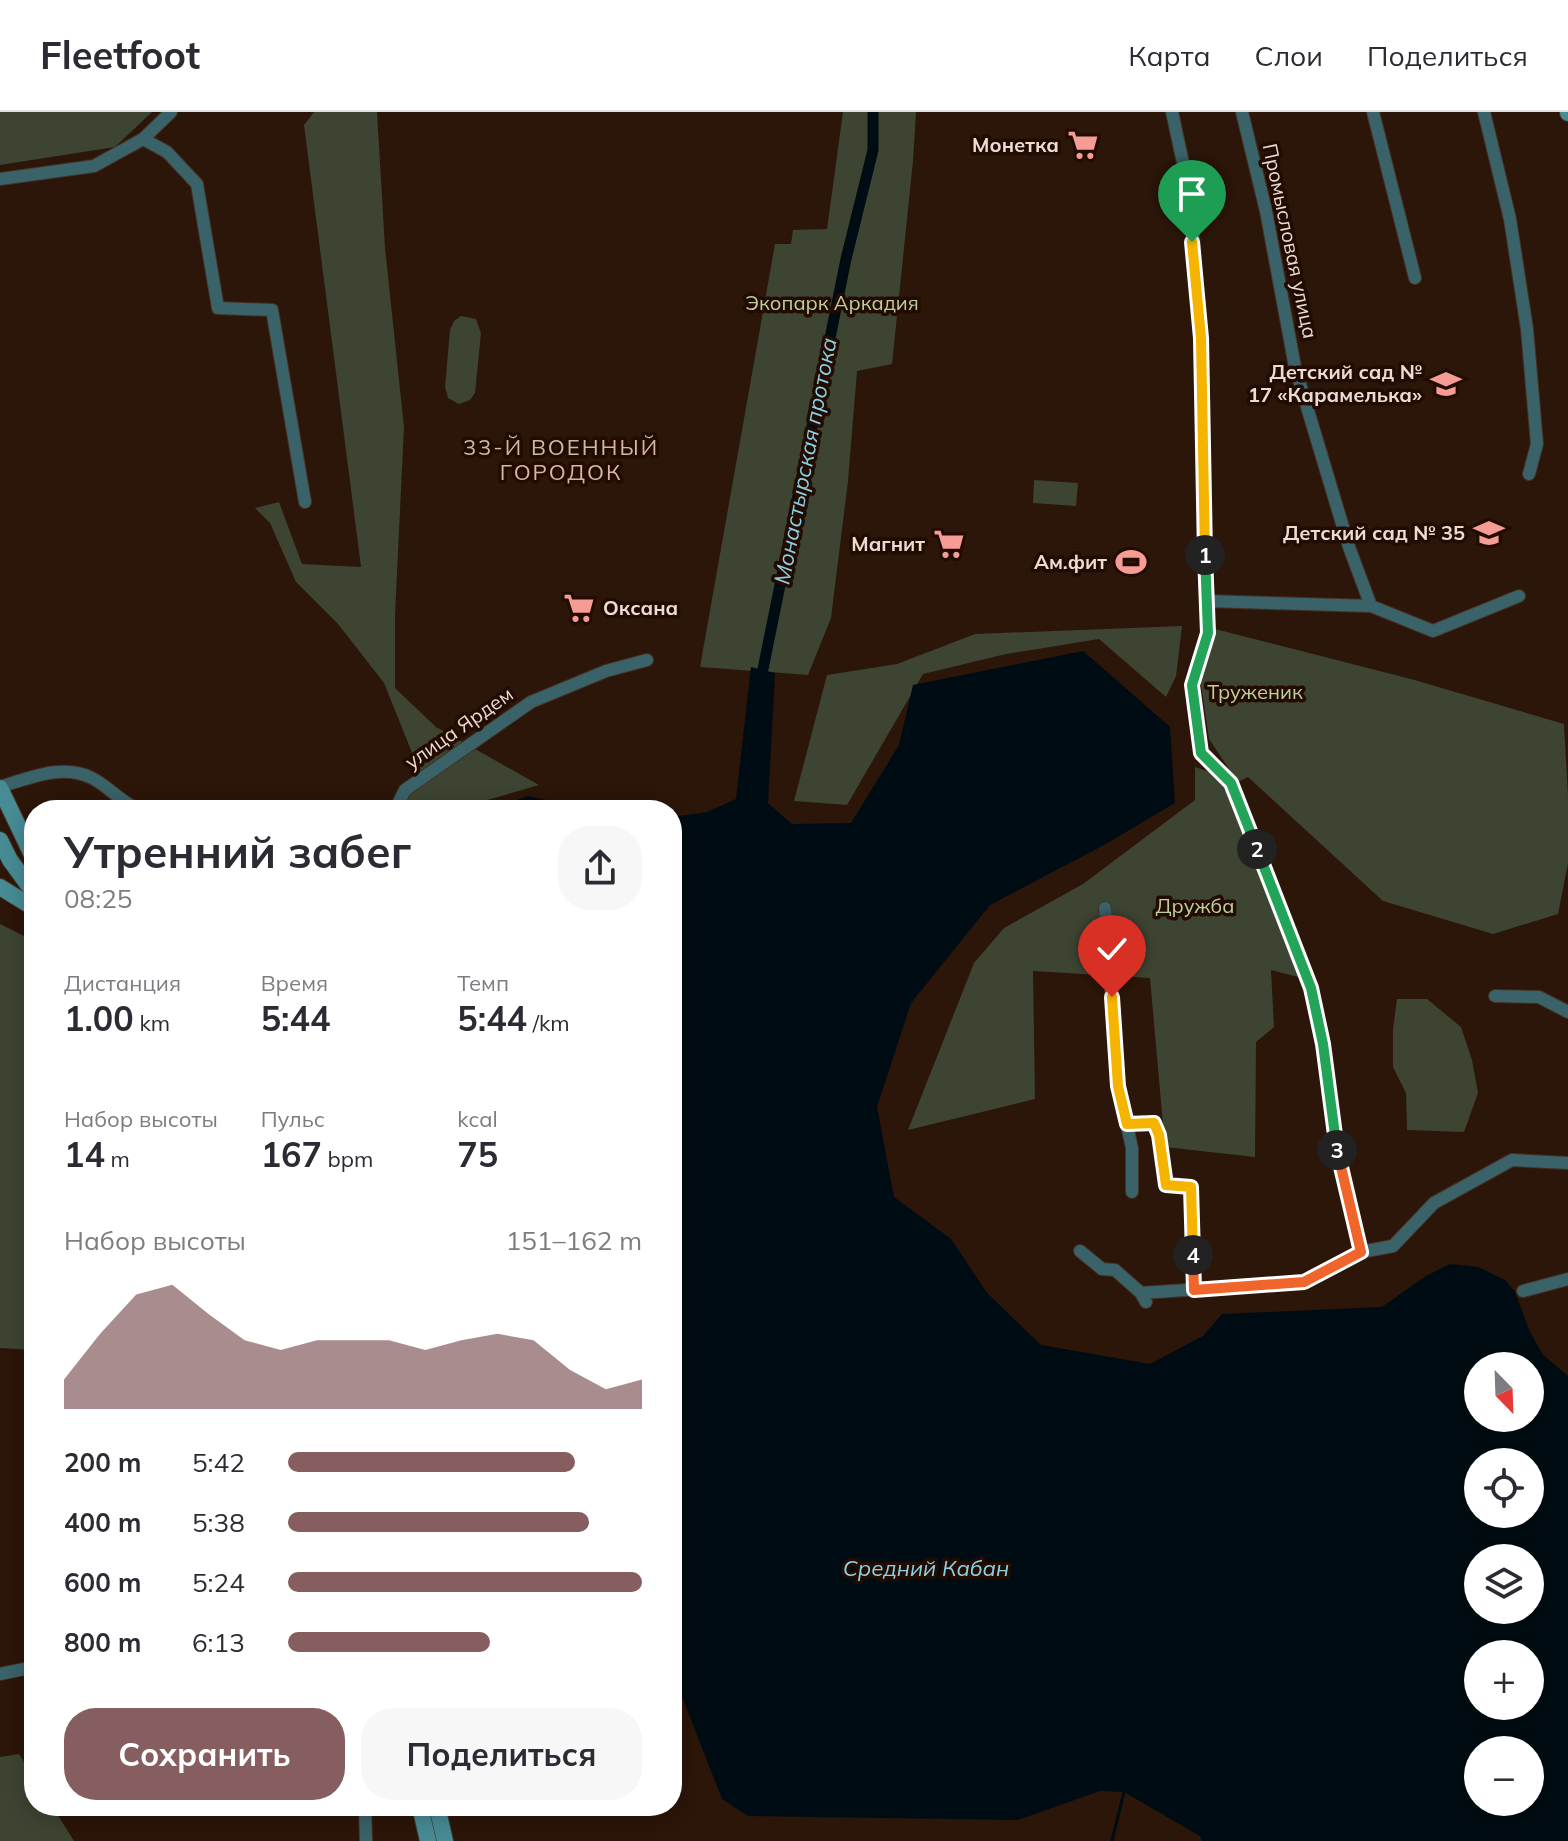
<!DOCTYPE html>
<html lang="ru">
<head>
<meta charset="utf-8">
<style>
  :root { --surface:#fff; --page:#f7f7f7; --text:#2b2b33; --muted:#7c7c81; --line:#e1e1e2; --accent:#865e5f }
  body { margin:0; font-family:Mulish,sans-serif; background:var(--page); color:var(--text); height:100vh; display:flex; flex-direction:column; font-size:30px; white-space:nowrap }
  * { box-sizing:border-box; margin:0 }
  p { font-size:26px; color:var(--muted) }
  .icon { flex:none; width:44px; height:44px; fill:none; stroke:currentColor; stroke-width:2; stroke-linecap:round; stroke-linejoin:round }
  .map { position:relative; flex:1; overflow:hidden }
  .drawer { position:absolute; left:24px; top:688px; width:658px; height:1016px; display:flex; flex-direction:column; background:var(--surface); border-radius:32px; box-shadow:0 4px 20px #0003 }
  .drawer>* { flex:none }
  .needle { width:52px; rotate:157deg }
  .controls { position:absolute; left:1464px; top:1240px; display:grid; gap:16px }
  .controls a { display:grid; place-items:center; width:80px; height:80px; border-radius:50%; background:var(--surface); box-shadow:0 4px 20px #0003; font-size:40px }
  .pin { position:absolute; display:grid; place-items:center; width:68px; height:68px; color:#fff; margin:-82px -34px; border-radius:50% 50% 50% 0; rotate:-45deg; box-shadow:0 0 8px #0007 }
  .pin .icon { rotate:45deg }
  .km { position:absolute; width:40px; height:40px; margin:-20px; border-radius:50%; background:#222; color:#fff; font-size:22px; line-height:40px; text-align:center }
  .round { display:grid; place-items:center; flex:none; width:84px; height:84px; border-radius:32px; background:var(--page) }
  .headline { display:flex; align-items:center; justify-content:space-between; height:136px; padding:0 40px }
  h1 { font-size:44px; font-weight:700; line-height:60px }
  .metrics { display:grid; grid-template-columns:repeat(3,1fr); gap:12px; height:136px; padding:8px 40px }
  .metrics div { display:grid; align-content:center }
  .metrics b { font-size:34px; font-weight:700 }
  .metrics small { font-size:22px; font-weight:400 }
  .metrics p { font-size:22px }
  .chart { height:224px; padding:16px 40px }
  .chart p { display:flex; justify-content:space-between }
  .chart svg { width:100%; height:144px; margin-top:8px; fill:var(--accent); opacity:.7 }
  .primary-button { display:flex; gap:16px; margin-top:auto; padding:16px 40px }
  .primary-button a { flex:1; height:92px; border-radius:32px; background:var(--accent); color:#fff; font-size:32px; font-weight:700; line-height:92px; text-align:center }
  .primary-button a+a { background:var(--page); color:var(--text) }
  ul { padding:0 40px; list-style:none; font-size:26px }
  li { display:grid; grid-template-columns:128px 96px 1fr; align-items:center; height:60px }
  li i { height:20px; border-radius:10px; background:var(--accent) }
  header { display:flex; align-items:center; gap:48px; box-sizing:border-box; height:112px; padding:0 40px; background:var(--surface); border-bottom:2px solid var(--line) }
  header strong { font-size:38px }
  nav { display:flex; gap:44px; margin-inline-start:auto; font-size:28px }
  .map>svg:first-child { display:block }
  .green { fill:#3d4432 }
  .water { fill:#000c13; fill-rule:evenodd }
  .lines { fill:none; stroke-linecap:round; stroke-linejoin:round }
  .stream { stroke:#000c13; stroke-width:3 }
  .canal { stroke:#000c13; stroke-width:11 }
  .street-casing { stroke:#473125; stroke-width:14 }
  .secondary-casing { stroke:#473125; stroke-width:18 }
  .street { stroke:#3a6269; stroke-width:12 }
  .secondary { stroke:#478b95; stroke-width:16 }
  .split-1-casing { stroke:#fff; stroke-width:16 }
  .split-2-casing { stroke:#fff; stroke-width:16 }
  .split-3-casing { stroke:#fff; stroke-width:16 }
  .split-4-casing { stroke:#fff; stroke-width:16 }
  .split-5-casing { stroke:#fff; stroke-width:16 }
  .split-1 { stroke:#f5b400; stroke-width:10 }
  .split-2 { stroke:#22a559; stroke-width:10 }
  .split-3 { stroke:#22a559; stroke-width:10 }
  .split-4 { stroke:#f0652b; stroke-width:10 }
  .split-5 { stroke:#f5b400; stroke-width:10 }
  .labels { text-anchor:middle; stroke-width:7; stroke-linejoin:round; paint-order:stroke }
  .poi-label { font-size:20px; font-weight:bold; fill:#ecdbd3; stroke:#220c02; text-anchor:end }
  .street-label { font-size:20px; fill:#ecdbd3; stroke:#220c02 }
  .park-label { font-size:20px; fill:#bed19c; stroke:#220c02 }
  .neighbourhood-label { font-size:22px; letter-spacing:2px; fill:#d6b6a6; stroke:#220c02 }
  .water-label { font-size:22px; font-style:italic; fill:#8dd0e6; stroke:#220c02 }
</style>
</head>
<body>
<header>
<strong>Fleetfoot</strong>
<nav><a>Карта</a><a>Слои</a><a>Поделиться</a></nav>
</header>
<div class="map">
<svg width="1568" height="1729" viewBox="0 0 1568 1729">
  <rect width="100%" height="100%" fill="#2c1509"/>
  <!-- green -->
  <path class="green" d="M0 0H152L115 35 0 53Z
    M314 0H377L385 136 404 315 395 503V576L436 615 539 673 470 693 466 698H390L399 676 421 663 384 571 338 512 296 470 270 411 255 396 279 390 302 452 361 455 304 13Z
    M843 0H916L913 49 892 252 857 259 848 369 831 506 808 563 700 555 775 132H791L793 118 827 117Z
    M461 204 476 207 481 221 475 281 470 288 459 292 448 286 445 275 450 218 454 209Z
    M1034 368 1078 371 1076 394 1033 391Z
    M1182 514 1176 564 1166 585 1099 527 1006 542 923 562 847 693 794 689 827 563 897 552 975 522Z
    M1215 517 1411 567 1564 612 1568 684V751L1558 802 1493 822 1383 789 1248 665 1238 670 1314 869 1271 858 1274 915 1256 930 1255 1045 1165 1035 1150 866 1033 859 1035 987 908 1018 974 851 1004 816 1083 772 1195 688V655L1237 669 1209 627 1199 559Z
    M0 812 34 829V1238L0 1236Z
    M1397 887H1427L1461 915 1472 948 1478 981 1464 1020 1407 1018 1406 981 1393 955V917Z
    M19 1642 34 1665V1694H52L74 1729H0V1645Z"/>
  <!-- water -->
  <path class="water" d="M1083 539 1170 615 1175 691 1104 733 990 793 911 891 877 995 894 1085 951 1127 987 1181 1041 1233 1150 1252 1203 1224 1222 1202 1382 1195 1426 1164 1450 1152 1478 1155 1505 1168 1515 1180 1530 1220 1543 1243 1568 1264V1729H1202L1200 1724 1124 1680 1100 1679 1018 1708 748 1704 722 1687 672 1559V705L707 700 736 687 751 555 775 561 768 691 792 712 851 711 899 633 913 573ZM1478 1254H1530V1306H1478ZM1478 1350H1530V1402H1478ZM1478 1446H1530V1498H1478ZM1478 1542H1530V1594H1478ZM1478 1638H1530V1690H1478Z
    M529 684 592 698H483Z"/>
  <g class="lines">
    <!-- stream -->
    <path class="stream" d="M1112 1729 1124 1680"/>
    <!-- canal -->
    <path class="canal" d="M763 557 846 147 873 38V0"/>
    <!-- street casing -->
    <g class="street-casing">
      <path id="street" d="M1172 0 1190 83 1201 226 1205 468 1208 521 1192 573 1201 641 1231 671 1311 876 1323 932 1337 1037 1361 1140
        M1242 0 1266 99 1295 255 1349 435 1371 494
        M1373 0 1415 166
        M1484 0 1510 107 1527 217 1537 332 1529 362
        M143 27 167 40 197 72 218 196 272 198 305 390
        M0 67 94 54 143 27 171 0
        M1206 489 1371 494 1433 519 1519 484
        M0 675C29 666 63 651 92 666 109 675 121 690 139 698
        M395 698 405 678 531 590 606 559 647 548
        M1105 796 1118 974 1132 1036V1080
        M1495 884 1539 885 1568 900
        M1127 1012 1154 1011 1159 1023 1166 1073 1191 1075 1194 1178
        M1080 1139 1102 1157 1115 1158 1141 1181 1146 1190
        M1523 1179 1568 1167
        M1141 1181 1304 1170 1361 1140 1393 1134 1434 1091 1512 1048 1568 1051
        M0 1562 34 1555
        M365 1694 366 1729"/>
    </g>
    <!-- secondary casing -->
    <g class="secondary-casing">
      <path id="secondary" d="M1568 0V1
        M0 676 34 747
        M0 728 10 748 34 781
        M0 775 34 796
        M420 1694 428 1729
        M437 1694 445 1729"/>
    </g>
    <!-- street -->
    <use href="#street" class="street"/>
    <!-- secondary -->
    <use href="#secondary" class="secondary"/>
  </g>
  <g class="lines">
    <!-- split-1 casing -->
    <g class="split-1-casing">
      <path id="split-1" d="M1192 130 1201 226 1205 443"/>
    </g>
    <!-- split-2 casing -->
    <g class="split-2-casing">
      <path id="split-2" d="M1205 443 1208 521 1192 573 1201 641 1231 671 1257 737"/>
    </g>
    <!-- split-3 casing -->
    <g class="split-3-casing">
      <path id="split-3" d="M1257 737 1311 876 1323 932 1337 1038"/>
    </g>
    <!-- split-4 casing -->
    <g class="split-4-casing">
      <path id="split-4" d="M1193 1143 1194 1178 1304 1170 1361 1140 1337 1038"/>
    </g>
    <!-- split-5 casing -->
    <g class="split-5-casing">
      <path id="split-5" d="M1112 885 1118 974 1127 1012 1154 1011 1159 1023 1166 1073 1191 1075 1193 1143"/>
    </g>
    <!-- split-1 -->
    <use href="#split-1" class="split-1"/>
    <!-- split-2 -->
    <use href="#split-2" class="split-2"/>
    <!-- split-3 -->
    <use href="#split-3" class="split-3"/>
    <!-- split-4 -->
    <use href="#split-4" class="split-4"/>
    <!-- split-5 -->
    <use href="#split-5" class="split-5"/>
  </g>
  <!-- icons -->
  <defs>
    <g id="supermarket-bare" transform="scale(2.4)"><path d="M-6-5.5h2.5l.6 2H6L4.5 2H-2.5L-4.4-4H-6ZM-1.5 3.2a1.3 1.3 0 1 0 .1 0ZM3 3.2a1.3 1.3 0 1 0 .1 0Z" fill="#f59c95" stroke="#220c02" stroke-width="2.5" paint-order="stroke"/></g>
    <g id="school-bare" transform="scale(2.4)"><path d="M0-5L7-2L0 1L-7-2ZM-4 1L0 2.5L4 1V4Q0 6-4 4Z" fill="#f59c95" stroke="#220c02" stroke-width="2.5" paint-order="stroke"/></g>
    <g id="stadium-bare" transform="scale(2.4)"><path d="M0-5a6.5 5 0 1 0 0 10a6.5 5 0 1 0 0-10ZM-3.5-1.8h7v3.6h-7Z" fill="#f59c95" stroke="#220c02" stroke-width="2.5" paint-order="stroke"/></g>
  </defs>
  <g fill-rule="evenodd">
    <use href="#supermarket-bare" x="1083" y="33"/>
    <use href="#school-bare" x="1446" y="272"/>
    <use href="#school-bare" x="1489" y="421"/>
    <use href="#supermarket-bare" x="949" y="432"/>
    <use href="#stadium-bare" x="1131" y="450"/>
    <use href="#supermarket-bare" x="579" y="496"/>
  </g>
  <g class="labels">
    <!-- poi labels -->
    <g class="poi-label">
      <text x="1059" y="40">Монетка</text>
      <text x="1422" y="267">Детский сад №<tspan x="1422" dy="23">17 «Карамелька»</tspan></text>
      <text x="1465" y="428">Детский сад № 35</text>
      <text x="925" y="439">Магнит</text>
      <text x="1107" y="457">Ам.фит</text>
      <text x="603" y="503" text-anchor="start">Оксана</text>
    </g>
    <!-- street labels -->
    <g class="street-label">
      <text transform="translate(1290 129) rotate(78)" y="7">Промысловая улица</text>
      <text transform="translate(459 616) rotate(-35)" y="7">улица Ярдем</text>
    </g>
    <!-- park labels -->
    <g class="park-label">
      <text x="832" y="198">Экопарк Аркадия</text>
      <text x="1255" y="587">Труженик</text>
      <text x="1195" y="801">Дружба</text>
    </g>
    <!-- neighbourhood labels -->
    <g class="neighbourhood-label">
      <text x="561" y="343">33-Й ВОЕННЫЙ<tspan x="561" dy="25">ГОРОДОК</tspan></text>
    </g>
    <!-- water labels -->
    <g class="water-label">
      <text transform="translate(805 349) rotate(-79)" y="8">Монастырская протока</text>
      <text x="926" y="1464">Средний Кабан</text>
    </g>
  </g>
</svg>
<div class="controls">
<a><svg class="needle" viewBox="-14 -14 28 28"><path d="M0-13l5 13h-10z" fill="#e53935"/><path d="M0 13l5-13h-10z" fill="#7c7c81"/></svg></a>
<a><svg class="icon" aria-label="locate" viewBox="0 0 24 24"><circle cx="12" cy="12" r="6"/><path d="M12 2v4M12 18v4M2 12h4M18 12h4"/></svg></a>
<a><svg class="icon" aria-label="layers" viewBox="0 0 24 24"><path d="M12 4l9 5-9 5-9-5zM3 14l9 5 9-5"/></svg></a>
<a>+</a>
<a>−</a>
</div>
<div class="pin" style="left:1192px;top:130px;background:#1e9e55"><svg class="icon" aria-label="arrive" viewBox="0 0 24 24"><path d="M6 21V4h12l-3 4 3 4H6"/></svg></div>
<div class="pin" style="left:1112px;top:885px;background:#d93025"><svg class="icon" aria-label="check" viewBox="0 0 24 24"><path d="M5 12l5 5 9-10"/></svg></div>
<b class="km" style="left:1205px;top:443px">1</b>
<b class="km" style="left:1257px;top:737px">2</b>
<b class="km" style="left:1337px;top:1038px">3</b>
<b class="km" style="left:1193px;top:1143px">4</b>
<section class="drawer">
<div class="headline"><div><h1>Утренний забег</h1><p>08:25</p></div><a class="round"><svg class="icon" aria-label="share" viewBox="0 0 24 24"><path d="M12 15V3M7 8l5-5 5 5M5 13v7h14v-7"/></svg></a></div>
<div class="metrics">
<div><p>Дистанция</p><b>1.00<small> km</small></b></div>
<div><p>Время</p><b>5:44</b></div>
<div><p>Темп</p><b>5:44<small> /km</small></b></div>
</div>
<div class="metrics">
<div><p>Набор высоты</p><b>14<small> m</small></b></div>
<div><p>Пульс</p><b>167<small> bpm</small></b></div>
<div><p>kcal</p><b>75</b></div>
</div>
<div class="chart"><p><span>Набор высоты</span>151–162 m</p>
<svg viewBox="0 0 160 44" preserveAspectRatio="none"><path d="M0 44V35L10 21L20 9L30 6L40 15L50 23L60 26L70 23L80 23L90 23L100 26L110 23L120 21L130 23L140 32L150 38L160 35V44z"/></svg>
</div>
<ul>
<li><b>200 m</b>5:42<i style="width:81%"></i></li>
<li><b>400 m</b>5:38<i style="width:85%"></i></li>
<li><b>600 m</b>5:24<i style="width:100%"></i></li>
<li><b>800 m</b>6:13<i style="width:57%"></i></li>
</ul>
<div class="primary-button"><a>Сохранить</a><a>Поделиться</a></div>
</section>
</div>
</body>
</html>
